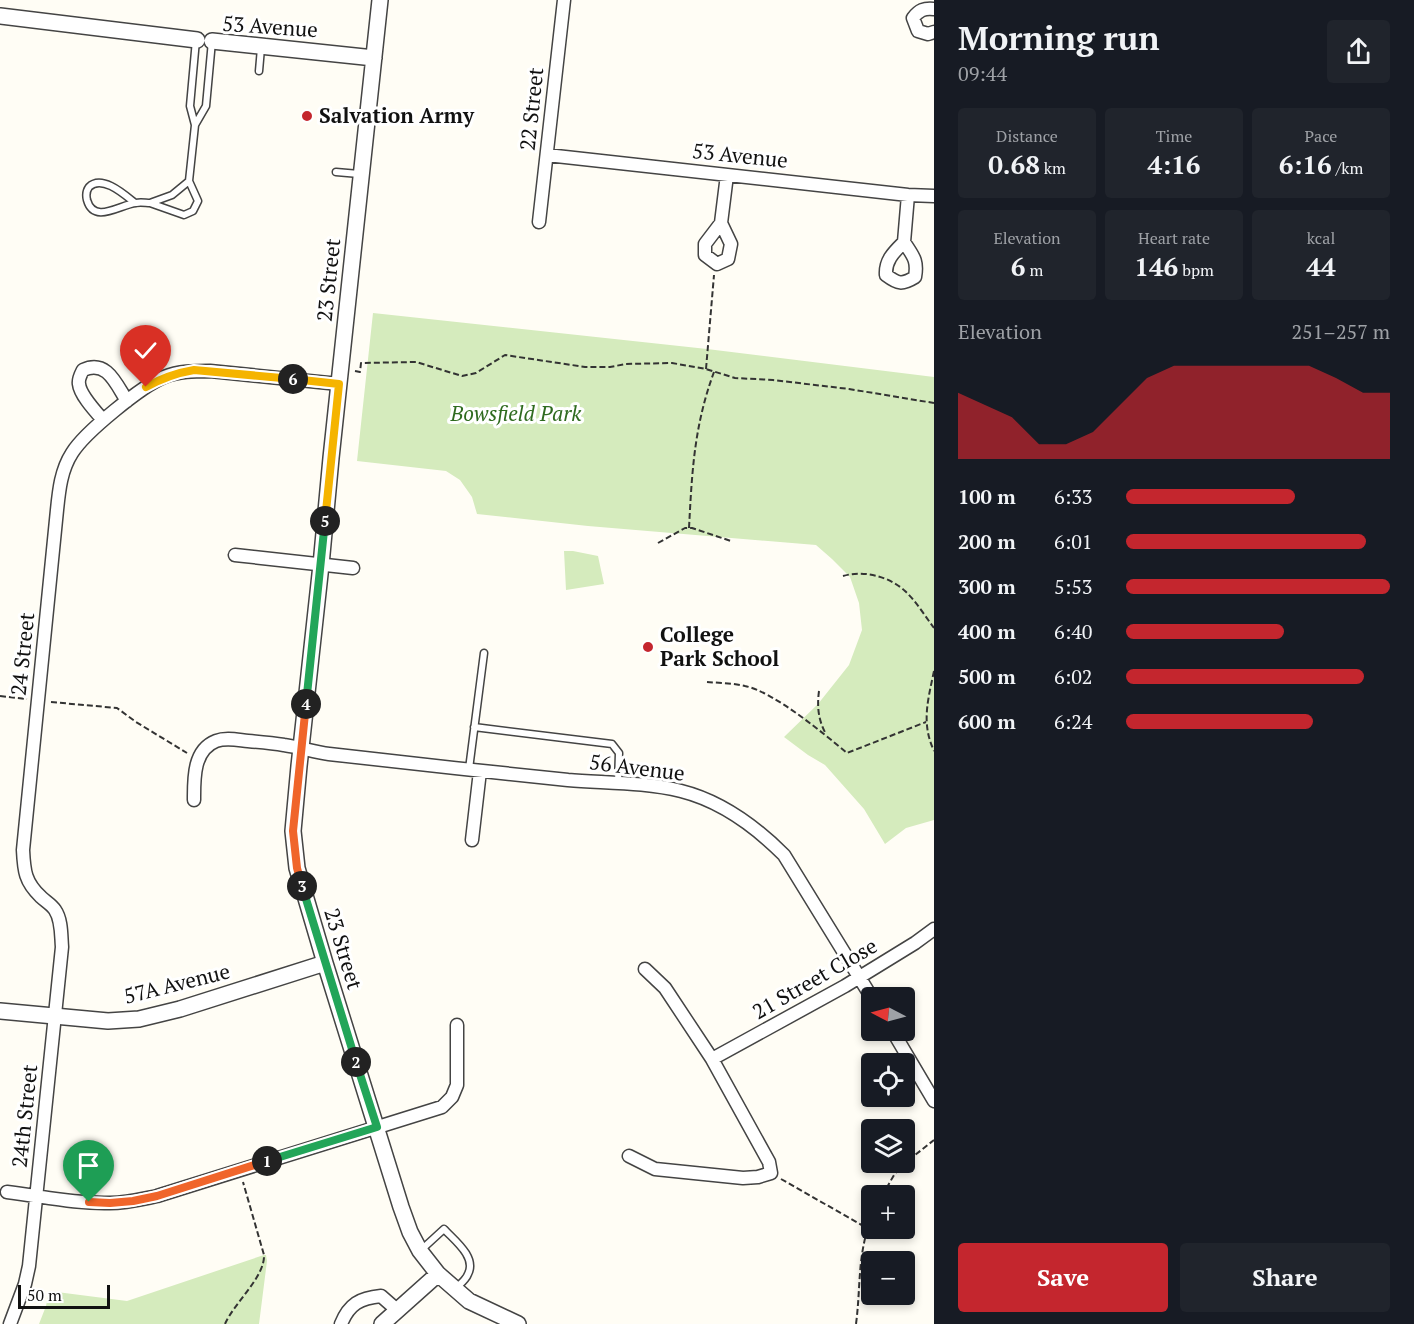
<!DOCTYPE html>
<html lang="en">
<head>
<meta charset="utf-8">
<style>
  :root { --surface:#171b24; --page:#20242c; --text:#f1f3f6; --muted:#9ea1a6; --accent:#c4262e }
  body { margin:0; font-family:"PT Serif",serif; background:var(--page); color:var(--text); height:100vh; display:flex; flex-direction:column; font-size:22px; white-space:nowrap }
  * { box-sizing:border-box; margin:0 }
  p { font-size:20px; color:var(--muted) }
  .icon { flex:none; width:33px; height:33px; fill:none; stroke:currentColor; stroke-width:2; stroke-linecap:round; stroke-linejoin:round }
  .map { position:relative; flex:1; overflow:hidden }
  .panel { display:flex; flex-direction:column; background:var(--surface); width:480px }
  .panel>* { flex:none }
  .needle { width:39px; rotate:276deg }
  .controls { position:absolute; left:861px; top:987px; display:grid; gap:12px }
  .controls a { display:grid; place-items:center; width:54px; height:54px; border-radius:6px; background:var(--surface); box-shadow:0 3px 9px #0003; font-size:30px }
  .scale { position:absolute; left:18px; bottom:15px; width:92px; box-sizing:border-box; padding-left:6px; border:3px solid #111; border-top:0; font-size:16px; line-height:21px; white-space:nowrap; color:#111; -webkit-text-stroke:4px #fff; paint-order:stroke }
  .pin { position:absolute; display:grid; place-items:center; width:51px; height:51px; color:#fff; margin:-62px -26px; border-radius:50% 50% 50% 0; rotate:-45deg; box-shadow:0 0 6px #0007 }
  .pin .icon { rotate:45deg }
  .km { position:absolute; width:30px; height:30px; margin:-15px; border-radius:50%; background:#222; color:#fff; font-size:16px; line-height:30px; text-align:center }
  .round { display:grid; place-items:center; flex:none; width:63px; height:63px; border-radius:6px; background:var(--page) }
  .summary { display:flex; align-items:center; justify-content:space-between; height:102px; padding:0 24px }
  h1 { font-size:33px; font-weight:800; line-height:45px }
  .metrics { display:grid; grid-template-columns:repeat(3,1fr); gap:9px; height:102px; padding:6px 24px }
  .metrics div { display:grid; align-content:center; border-radius:6px; background:var(--page); text-align:center }
  .metrics b { font-size:26px; font-weight:800 }
  .metrics small { font-size:16px; font-weight:400 }
  .metrics p { font-size:16px }
  .chart { height:168px; padding:12px 24px }
  .chart p { display:flex; justify-content:space-between }
  .chart svg { width:100%; height:108px; margin-top:6px; fill:var(--accent); opacity:.7 }
  .button { display:flex; gap:12px; margin-top:auto; padding:12px 24px }
  .button a { flex:1; height:69px; border-radius:6px; background:var(--accent); color:#fff; font-size:24px; font-weight:800; line-height:69px; text-align:center }
  .button a+a { background:var(--page); color:var(--text) }
  ul { padding:0 24px; list-style:none; font-size:20px }
  li { display:grid; grid-template-columns:96px 72px 1fr; align-items:center; height:45px }
  li i { height:15px; border-radius:8px; background:var(--accent) }
  main { display:flex; flex:1; min-height:0 }
  .map>svg:first-child { display:block }
  .green { fill:#d5ebbd }
  .lines { fill:none; stroke-linecap:round; stroke-linejoin:round }
  .service-casing { stroke:#444; stroke-width:9 }
  .minor-casing { stroke:#444; stroke-width:15 }
  .tertiary-casing { stroke:#444; stroke-width:18 }
  .path { stroke:#333; stroke-width:2; stroke-dasharray:6 3; stroke-linecap:butt }
  .service { stroke:#fff; stroke-width:6 }
  .minor { stroke:#fff; stroke-width:12 }
  .tertiary { stroke:#fff; stroke-width:15 }
  .split-1-casing { stroke:#fff; stroke-width:12 }
  .split-2-casing { stroke:#fff; stroke-width:12 }
  .split-3-casing { stroke:#fff; stroke-width:12 }
  .split-4-casing { stroke:#fff; stroke-width:12 }
  .split-5-casing { stroke:#fff; stroke-width:12 }
  .split-6-casing { stroke:#fff; stroke-width:12 }
  .split-7-casing { stroke:#fff; stroke-width:12 }
  .split-1 { stroke:#f0652b; stroke-width:8 }
  .split-2 { stroke:#22a559; stroke-width:8 }
  .split-3 { stroke:#22a559; stroke-width:8 }
  .split-4 { stroke:#f0652b; stroke-width:8 }
  .split-5 { stroke:#22a559; stroke-width:8 }
  .split-6 { stroke:#f5b400; stroke-width:8 }
  .split-7 { stroke:#f5b400; stroke-width:8 }
  .poi-dot { fill:#c4262e; stroke:#fff; stroke-width:2 }
  .labels { text-anchor:middle; stroke-width:6; stroke-linejoin:round; paint-order:stroke }
  .street-label { font-size:21px; fill:#111; stroke:#fff }
  .poi-label { font-size:21px; font-weight:bold; fill:#111; stroke:#fff; text-anchor:start }
  .park-label { font-size:21px; font-style:italic; fill:#2f6b1f; stroke:#fff }
</style>
</head>
<body>
<main>
<div class="map">
<svg width="934" height="1324" viewBox="0 0 934 1324">
  <rect width="100%" height="100%" fill="#fffdf5"/>
  <!-- green -->
  <path class="green" d="M373 313 707 349 934 377V820L906 828 885 844 864 809 825 765 808 755 784 737 818 704 849 665 862 630 859 603 850 577 832 559 816 545 588 526 477 514 472 497 460 480 446 471 357 461Z
    M564 551H573L598 556 604 584 566 590Z
    M264 1255H266L267 1261 259 1324H39L46 1306 49 1291 127 1301Z"/>
  <g class="lines">
    <!-- service casing -->
    <g class="service-casing">
      <path id="service" d="M259 71 261 48
        M195 125 206 106 212 41
        M336 172 359 174
        M189 181 172 195 150 203 184 215 193 211 198 201 189 181 195 125 190 106 196 40
        M135 203C125 195 102 174 89 187 86 191 86 196 87 200 94 225 121 204 136 203 140 202 146 203 150 203
        M474 727 612 744 619 753 618 783
        M469 769 484 653
        M420 1251 444 1229C454 1240 477 1257 468 1274 466 1280 459 1285 455 1289"/>
    </g>
    <!-- minor casing -->
    <g class="minor-casing">
      <path id="minor" d="M934 9C924 8 919 10 913 18L918 31 928 34 934 32
        M547 155 908 195 934 196
        M539 222 564 0
        M721 223 731 244 728 259 717 264 705 255V244Z
        M721 223 727 175
        M904 242C913 256 918 260 915 277 902 285 898 284 886 275 885 260 894 252 904 242Z
        M904 242 908 195
        M103 420C96 412 80 395 79 384 78 379 81 374 83 370 107 359 116 384 127 401
        M235 555 353 568
        M194 800C194 779 193 750 216 741 226 737 238 740 248 741 260 742 272 743 284 745 299 747 314 752 329 754 409 763 488 772 568 780 605 783 645 782 681 791 721 801 756 827 784 855L872 998
        M472 840 480 771
        M892 1030 934 1101
        M712 1059 845 986 915 943 934 929
        M629 1156 655 1169 743 1178 758 1177 771 1173 769 1162 712 1059 665 988 645 969
        M7 1192C41 1196 76 1204 110 1203 126 1203 142 1199 157 1196L442 1107 452 1097 457 1085V1025
        M10 1324 25 1284 29 1266 62 947C61 936 62 920 55 910 52 905 45 901 41 897 25 882 24 871 23 850L57 510C59 490 61 470 72 453 85 432 142 386 164 377 179 371 194 371 210 371L339 384
        M341 1324C349 1304 360 1298 381 1296L397 1310"/>
    </g>
    <!-- tertiary casing -->
    <g class="tertiary-casing">
      <path id="tertiary" d="M380 0 331 458 321 565 299 766 293 831 297 868 325 963 401 1207 410 1232 420 1251 438 1274 469 1301 518 1324
        M0 16 197 40
        M212 41 374 58
        M0 1011 108 1021 139 1019 180 1009 325 963
        M382 1324 438 1274"/>
    </g>
    <!-- path -->
    <path class="path" d="M706 369 714 275
      M355 371 360 372 361 363 416 362 462 376 476 373 505 355 585 367H610L626 364 672 363 706 369 735 378 773 380 849 389 934 403
      M689 528C692 472 694 426 714 372
      M658 543 685 528H692L731 541
      M843 576C863 570 889 576 905 591 916 601 925 616 934 628
      M934 671C928 700 921 723 934 751
      M707 682C719 683 732 683 745 686 774 692 823 733 847 753L926 722
      M819 691C817 706 818 720 826 734
      M0 696 27 699
      M51 702 117 708 136 722 187 753
      M781 1179 867 1228
      M882 1196 894 1175 905 1163 934 1140
      M225 1324C234 1303 265 1277 264 1255L243 1182
      M856 1324C861 1287 857 1253 872 1217"/>
    <!-- service -->
    <use href="#service" class="service"/>
    <!-- minor -->
    <use href="#minor" class="minor"/>
    <!-- tertiary -->
    <use href="#tertiary" class="tertiary"/>
  </g>
  <g class="lines">
    <!-- split-1 casing -->
    <g class="split-1-casing">
      <path id="split-1" d="M89 1202 110 1203 133 1201 157 1196 267 1161"/>
    </g>
    <!-- split-2 casing -->
    <g class="split-2-casing">
      <path id="split-2" d="M267 1161 377 1127 356 1062"/>
    </g>
    <!-- split-3 casing -->
    <g class="split-3-casing">
      <path id="split-3" d="M302 886 356 1062"/>
    </g>
    <!-- split-4 casing -->
    <g class="split-4-casing">
      <path id="split-4" d="M302 886 297 868 293 831 306 704"/>
    </g>
    <!-- split-5 casing -->
    <g class="split-5-casing">
      <path id="split-5" d="M306 704 325 521"/>
    </g>
    <!-- split-6 casing -->
    <g class="split-6-casing">
      <path id="split-6" d="M293 379 339 384 325 521"/>
    </g>
    <!-- split-7 casing -->
    <g class="split-7-casing">
      <path id="split-7" d="M146 387C162 378 176 373 194 370L293 379"/>
    </g>
    <!-- split-1 -->
    <use href="#split-1" class="split-1"/>
    <!-- split-2 -->
    <use href="#split-2" class="split-2"/>
    <!-- split-3 -->
    <use href="#split-3" class="split-3"/>
    <!-- split-4 -->
    <use href="#split-4" class="split-4"/>
    <!-- split-5 -->
    <use href="#split-5" class="split-5"/>
    <!-- split-6 -->
    <use href="#split-6" class="split-6"/>
    <!-- split-7 -->
    <use href="#split-7" class="split-7"/>
  </g>
  <!-- markers -->
  <g class="poi-dot">
    <circle cx="307" cy="116" r="6"/>
    <circle cx="648" cy="647" r="6"/>
  </g>
  <g class="labels">
    <!-- street labels -->
    <g class="street-label">
      <text transform="translate(270 27) rotate(4)" y="7">53 Avenue</text>
      <text transform="translate(532 109) rotate(-84)" y="7">22 Street</text>
      <text transform="translate(740 156) rotate(6)" y="7">53 Avenue</text>
      <text transform="translate(329 280) rotate(-84)" y="7">23 Street</text>
      <text transform="translate(23 654) rotate(-84)" y="7">24 Street</text>
      <text transform="translate(637 768) rotate(7)" y="7">56 Avenue</text>
      <text transform="translate(343 949) rotate(73)" y="7">23 Street</text>
      <text transform="translate(815 979) rotate(-30)" y="7">21 Street Close</text>
      <text transform="translate(177 984) rotate(-14)" y="7">57A Avenue</text>
      <text transform="translate(25 1116) rotate(-84)" y="7">24th Street</text>
    </g>
    <!-- poi labels -->
    <g class="poi-label">
      <text x="319" y="123">Salvation Army</text>
      <text x="660" y="642">College<tspan x="660" dy="24">Park School</tspan></text>
    </g>
    <!-- park labels -->
    <g class="park-label">
      <text x="516" y="421">Bowsfield Park</text>
    </g>
  </g>
</svg>
<div class="controls">
<a><svg class="needle" viewBox="-14 -14 28 28"><path d="M0-13l5 13h-10z" fill="#e53935"/><path d="M0 13l5-13h-10z" fill="#9ea1a6"/></svg></a>
<a><svg class="icon" aria-label="locate" viewBox="0 0 24 24"><circle cx="12" cy="12" r="6"/><path d="M12 2v4M12 18v4M2 12h4M18 12h4"/></svg></a>
<a><svg class="icon" aria-label="layers" viewBox="0 0 24 24"><path d="M12 4l9 5-9 5-9-5zM3 14l9 5 9-5"/></svg></a>
<a>+</a>
<a>−</a>
</div>
<div class="scale">50 m</div>
<div class="pin" style="left:89px;top:1202px;background:#1e9e55"><svg class="icon" aria-label="arrive" viewBox="0 0 24 24"><path d="M6 21V4h12l-3 4 3 4H6"/></svg></div>
<div class="pin" style="left:146px;top:387px;background:#d93025"><svg class="icon" aria-label="check" viewBox="0 0 24 24"><path d="M5 12l5 5 9-10"/></svg></div>
<b class="km" style="left:267px;top:1161px">1</b>
<b class="km" style="left:356px;top:1062px">2</b>
<b class="km" style="left:302px;top:886px">3</b>
<b class="km" style="left:306px;top:704px">4</b>
<b class="km" style="left:325px;top:521px">5</b>
<b class="km" style="left:293px;top:379px">6</b>
</div>
<section class="panel">
<div class="summary"><div><h1>Morning run</h1><p>09:44</p></div><a class="round"><svg class="icon" aria-label="share" viewBox="0 0 24 24"><path d="M12 15V3M7 8l5-5 5 5M5 13v7h14v-7"/></svg></a></div>
<div class="metrics">
<div><p>Distance</p><b>0.68<small> km</small></b></div>
<div><p>Time</p><b>4:16</b></div>
<div><p>Pace</p><b>6:16<small> /km</small></b></div>
</div>
<div class="metrics">
<div><p>Elevation</p><b>6<small> m</small></b></div>
<div><p>Heart rate</p><b>146<small> bpm</small></b></div>
<div><p>kcal</p><b>44</b></div>
</div>
<div class="chart"><p><span>Elevation</span>251–257 m</p>
<svg viewBox="0 0 160 44" preserveAspectRatio="none"><path d="M0 44V17L10 22L20 27L30 38L40 38L50 33L60 22L70 11L80 6L90 6L100 6L110 6L120 6L130 6L140 11L150 17L160 17V44z"/></svg>
</div>
<ul>
<li><b>100 m</b>6:33<i style="width:64%"></i></li>
<li><b>200 m</b>6:01<i style="width:91%"></i></li>
<li><b>300 m</b>5:53<i style="width:100%"></i></li>
<li><b>400 m</b>6:40<i style="width:60%"></i></li>
<li><b>500 m</b>6:02<i style="width:90%"></i></li>
<li><b>600 m</b>6:24<i style="width:71%"></i></li>
</ul>
<div class="button"><a>Save</a><a>Share</a></div>
</section>
</main>
</body>
</html>
